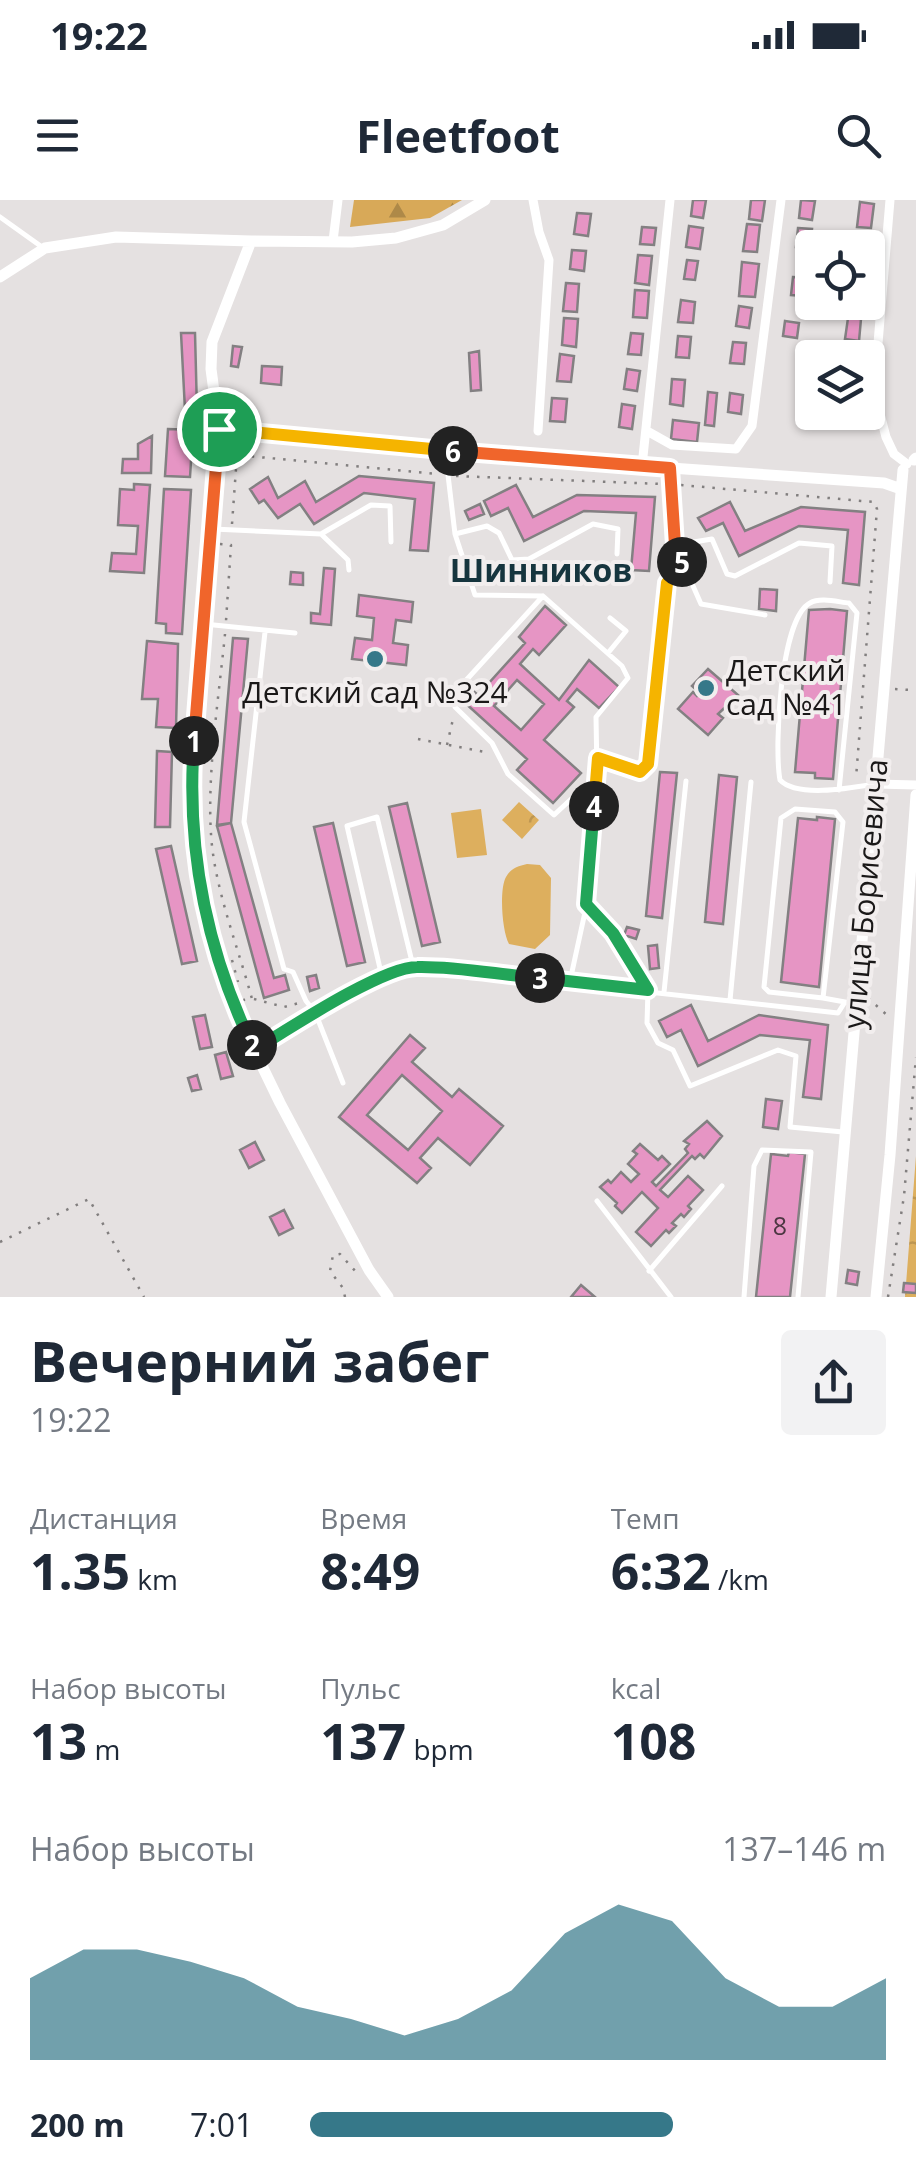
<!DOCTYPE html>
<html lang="ru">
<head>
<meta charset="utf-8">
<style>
  :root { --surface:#fff; --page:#f2f2f3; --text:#1f2937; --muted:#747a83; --accent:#367889 }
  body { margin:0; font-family:"Open Sans",sans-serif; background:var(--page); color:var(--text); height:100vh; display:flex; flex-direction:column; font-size:38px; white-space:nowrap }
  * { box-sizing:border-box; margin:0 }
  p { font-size:32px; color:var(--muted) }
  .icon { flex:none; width:55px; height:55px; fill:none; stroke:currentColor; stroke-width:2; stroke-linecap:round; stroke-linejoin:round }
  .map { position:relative; height:1097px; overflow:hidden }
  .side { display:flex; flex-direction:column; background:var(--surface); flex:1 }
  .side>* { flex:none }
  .tools { position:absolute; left:795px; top:30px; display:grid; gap:20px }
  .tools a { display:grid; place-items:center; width:90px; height:90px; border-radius:10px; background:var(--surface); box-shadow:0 2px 8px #0004; font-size:50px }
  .pin { position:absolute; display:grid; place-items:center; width:85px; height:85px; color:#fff; margin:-42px; border:5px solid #fff; border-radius:50%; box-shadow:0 2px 10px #0007 }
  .km { position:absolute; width:50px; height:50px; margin:-25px; border-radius:50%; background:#222; color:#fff; font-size:28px; line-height:50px; text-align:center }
  .round { display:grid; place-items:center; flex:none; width:105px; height:105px; border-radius:10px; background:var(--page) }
  .overview { display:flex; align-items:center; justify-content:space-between; height:170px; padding:0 30px }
  h1 { font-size:55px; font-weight:700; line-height:75px }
  .stats { display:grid; grid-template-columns:repeat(3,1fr); gap:15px; height:170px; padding:10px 30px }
  .stats div { display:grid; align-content:center }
  .stats b { font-size:50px; font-weight:700 }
  .stats small { font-size:28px; font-weight:400 }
  .stats p { font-size:28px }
  .chart { height:280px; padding:20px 30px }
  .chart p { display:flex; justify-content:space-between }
  .chart svg { width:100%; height:180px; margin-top:10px; fill:var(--accent); opacity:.7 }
  ul { padding:0 30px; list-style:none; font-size:32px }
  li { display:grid; grid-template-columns:160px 120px 1fr; align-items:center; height:75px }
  li i { height:25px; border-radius:12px; background:var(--accent) }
  .status { display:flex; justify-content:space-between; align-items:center; height:70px; padding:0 50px; background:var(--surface); direction:ltr }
  .status svg { height:28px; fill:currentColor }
  header { display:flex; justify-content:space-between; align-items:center; height:130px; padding:0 30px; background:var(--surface); font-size:45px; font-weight:700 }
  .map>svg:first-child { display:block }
  .green { fill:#ddaf5e }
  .forest { fill:url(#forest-firs) }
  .park { fill:url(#park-crowns) }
  .building { fill:#e695c4; stroke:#838082; stroke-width:2.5; fill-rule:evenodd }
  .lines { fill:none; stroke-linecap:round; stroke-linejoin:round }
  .path { stroke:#827f7f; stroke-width:2.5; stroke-dasharray:2.5 8; stroke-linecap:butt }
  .service { stroke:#fff; stroke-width:5 }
  .minor { stroke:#fff; stroke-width:9 }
  .tertiary { stroke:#fff; stroke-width:11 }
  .split-1-casing { stroke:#fff; stroke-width:20 }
  .split-2-casing { stroke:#fff; stroke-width:20 }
  .split-3-casing { stroke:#fff; stroke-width:20 }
  .split-4-casing { stroke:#fff; stroke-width:20 }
  .split-5-casing { stroke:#fff; stroke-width:20 }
  .split-6-casing { stroke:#fff; stroke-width:20 }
  .split-7-casing { stroke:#fff; stroke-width:20 }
  .split-1 { stroke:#f0652b; stroke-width:12 }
  .split-2 { stroke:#22a559; stroke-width:12 }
  .split-3 { stroke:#22a559; stroke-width:12 }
  .split-4 { stroke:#22a559; stroke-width:12 }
  .split-5 { stroke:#f5b400; stroke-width:12 }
  .split-6 { stroke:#f0652b; stroke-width:12 }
  .split-7 { stroke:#f5b400; stroke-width:12 }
  .poi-dot { fill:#367889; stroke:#f2eeee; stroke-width:4 }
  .labels { text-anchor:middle; stroke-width:8; stroke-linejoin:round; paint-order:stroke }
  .number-label { font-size:25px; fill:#4d3743 }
  .poi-label { font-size:30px; fill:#1a1818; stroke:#f2eeee; text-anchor:start }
  .street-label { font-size:30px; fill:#1a1818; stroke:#f2eeee }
  .neighbourhood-label { font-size:32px; font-weight:bold; fill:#16353e; stroke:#f2eeee }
</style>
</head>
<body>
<div class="status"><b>19:22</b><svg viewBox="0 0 49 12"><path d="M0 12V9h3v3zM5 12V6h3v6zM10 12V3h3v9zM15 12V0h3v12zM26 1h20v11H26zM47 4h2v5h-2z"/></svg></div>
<header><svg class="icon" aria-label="menu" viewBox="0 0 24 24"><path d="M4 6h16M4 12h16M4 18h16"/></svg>Fleetfoot<svg class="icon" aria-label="search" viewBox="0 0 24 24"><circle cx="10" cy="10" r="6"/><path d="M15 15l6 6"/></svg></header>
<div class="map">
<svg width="916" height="1097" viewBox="0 0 916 1097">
  <defs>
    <pattern id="forest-firs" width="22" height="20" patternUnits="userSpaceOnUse" patternTransform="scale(2.5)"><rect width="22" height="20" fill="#d8a958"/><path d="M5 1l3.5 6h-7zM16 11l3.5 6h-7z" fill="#ae8948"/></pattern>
    <pattern id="park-crowns" width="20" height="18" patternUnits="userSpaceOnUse" patternTransform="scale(2.5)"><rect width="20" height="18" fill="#ddaf5e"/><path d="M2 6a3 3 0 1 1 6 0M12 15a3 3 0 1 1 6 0" fill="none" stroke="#bd9651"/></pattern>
  </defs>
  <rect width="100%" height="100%" fill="#e5e1e1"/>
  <!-- green -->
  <path class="green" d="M481 609 487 655 457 658 451 613Z
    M527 664 540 665 551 678 550 735 535 749 509 744C502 732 499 689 506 677 511 668 518 666 527 664Z"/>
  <!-- forest -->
  <path class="forest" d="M354 0H462L430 18 350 27Z"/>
  <!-- park -->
  <path class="park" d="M519 602 539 620 522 639 502 620Z
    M916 956V1097H905Z"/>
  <!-- building -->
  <path class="building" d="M693 0H706L703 18 691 16Z
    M751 0H765L762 21 749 19Z
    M801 0 815 1 812 20 799 18Z
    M860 2 874 4 871 28 857 27Z
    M577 13 591 14 588 36 574 34Z
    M747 24 760 25 757 52 743 51Z
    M689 26 703 28 700 49 686 47Z
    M642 27 656 28 654 45 640 44Z
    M798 28 812 29 810 48 796 47Z
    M572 50 586 51 584 71 570 69Z
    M638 55 652 56 649 85 635 83Z
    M687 60 698 61 695 80 684 79Z
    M742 62 759 64 755 97 739 96Z
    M793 77 807 78 804 96 791 95Z
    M566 83 579 84 577 112 563 111Z
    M635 90 649 91 647 118 633 117Z
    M681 100 695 102 693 123 678 122Z
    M739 106 752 108 749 128 736 126Z
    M564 118 578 119 576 147 562 145Z
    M848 118 861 119 859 141 845 139Z
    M785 121 799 123 797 138 783 136Z
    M181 133H195L197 211 185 210Z
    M631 133 643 134 641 155 628 154Z
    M678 136 691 137 689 158 676 157Z
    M733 142 746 143 744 164 730 163Z
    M233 146 242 147 238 167 231 166Z
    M479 151 481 190 471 191 469 153Z
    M560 154 574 156 571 182 557 181Z
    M262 166 282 167 281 185 261 183Z
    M627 169 640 171 637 191 624 189Z
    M672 179 685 180 683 206 670 204Z
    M708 192 717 193 714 226 705 225Z
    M730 193 743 195 741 214 728 212Z
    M552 198 567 199 565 222 550 221Z
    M622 204 635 206 632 229 619 227Z
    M673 220 699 223 697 242 671 239Z
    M168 229 193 230 190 277 165 276Z
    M152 236 151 273H122L123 259H138V244Z
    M359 276 434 283 428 351 410 350 415 299 364 293 314 324 300 304 278 318 264 300 259 303 250 289 268 277 278 298 305 281 316 302Z
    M134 284 150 285 144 373 110 371 112 353 136 354 138 326 118 325 120 289 134 290Z
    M516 285 533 317 577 295 655 297 649 371 631 370 636 313 584 311 524 341 508 308 491 316 484 301Z
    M164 289 191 290 182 434 166 433V424L156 423Z
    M730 302 745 331 801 307 865 312 859 385 843 383 848 330 799 326 739 356 723 323 706 331 698 318Z
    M480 304 484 314 469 320 465 311Z
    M324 368 335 369 331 425 311 423V413L320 414Z
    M291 372 303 373V385L290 384Z
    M505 373H520L519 382 505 381Z
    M760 389 777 390 776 411 759 409Z
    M359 395 413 402 411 422 396 420 393 443 408 445 406 465 352 459 355 438 372 440 374 418 357 416Z
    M545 406 566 425 539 455 533 449 520 464 559 500 589 460 619 487 599 508 577 489 567 501 574 507 544 540 581 573 553 603 517 570 527 559 463 501 472 490 478 495 525 443 519 437ZM517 480 544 504 521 530 494 506Z
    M830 409 847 411 833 579 815 578V573L795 572 809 410Z
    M233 438 248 439 231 623 217 625Z
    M147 441 178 444 176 528 156 527 158 499H142Z
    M708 469 738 495 718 514 723 518 708 535 678 509 693 492 697 496 700 493 692 486Z
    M157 551 172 552 170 627H155Z
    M660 572 677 573 662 718 646 716Z
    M719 575 737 577 723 724 705 722Z
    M407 603 440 742 422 746 389 607Z
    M817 617 835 619 819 787 781 782 798 618 817 620Z
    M231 623 274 778 285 775 289 790 264 798 217 626Z
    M333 623 365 762 347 766 314 627Z
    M171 646 197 761 182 764 156 649Z
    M627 727 639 730 636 739 624 735Z
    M657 745 659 768 650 769 648 746Z
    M316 775 319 788 310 791 307 777Z
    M691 805 708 841 759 815 828 825 821 899 803 897 810 840 760 835 698 866 681 830 667 837 659 821Z
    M205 815 212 847 200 849 193 817Z
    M410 835 425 848 412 862 452 897 459 889 503 926 470 965 438 938 420 958 431 968 417 983 339 917ZM402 875 442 911 408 950 367 915Z
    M226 852 233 876 221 879 215 855Z
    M197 875 201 889 192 891 188 878Z
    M766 899 782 901 778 929 763 927Z
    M707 921 722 936 704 958 700 954 695 959 692 956 660 990 668 997 688 976 703 990 688 1006 691 1009 684 1017 681 1014 672 1023 676 1026 669 1033 666 1030 651 1046 636 1032 658 1008 642 992 622 1013 615 1006 617 1003 600 987 608 980 611 983 621 972 631 982 639 974 628 964 637 954 633 951 640 944 658 960 662 956 670 964 652 982 656 986 688 953 685 949 689 944 684 941Z
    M255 942 264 960 249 968 240 950Z
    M789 952 805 954 790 1097H756L771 954 788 956Z
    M284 1010 293 1028 279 1035 270 1017Z
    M848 1070 859 1072 857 1085 846 1083Z
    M904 1083 916 1084V1093L903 1092Z
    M581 1085 595 1097H571Z"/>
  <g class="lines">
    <!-- path -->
    <path class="path" d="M456 276 663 284
      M681 285 874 302 877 309 856 578
      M232 324 237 255 438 274
      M220 344 231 345 226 421
      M225 434C219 495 207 573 211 634 214 687 238 747 252 799L243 800
      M895 489 911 490
      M418 539 490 553
      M447 545 453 519
      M604 560 640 572 649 564 667 383 677 371
      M232 760 238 782
      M868 798 888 816
      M254 799 284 807 299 803
      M0 1042 89 999 144 1097
      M345 1097 343 1088 330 1071 333 1055 340 1054 357 1073 360 1072
      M888 1097 904 996 916 857"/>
    <!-- service -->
    <path class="service" d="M0 17 42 47
      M449 250 448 275 455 334 487 326 499 333 512 360 529 359 593 324 618 329 617 354
      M670 271 675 345 712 339 727 374 735 376 799 343 832 346 830 382
      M213 329 321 334 371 305 390 306 391 342
      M321 334 348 360 349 370
      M455 334 475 395 543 396 622 466 628 478 596 517 597 575
      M675 345 701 404 765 415
      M543 396 459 488 455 507 492 543 508 574 554 615 597 575 587 703
      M204 424 295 433
      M265 432 244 622 284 769 293 772 306 801 315 812 343 883
      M608 453 626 431 610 418
      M839 590 857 413 849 403C838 402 820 397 810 403 780 419 774 548 780 580 797 598 851 588 875 584
      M382 777 347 626 377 617 413 766
      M570 781 587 703 613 733 648 790 647 823 658 843 673 850 690 886 778 850 796 856 790 927 843 932
      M664 792 686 581
      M823 798 769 792 764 787 781 618 795 609 835 612 843 622 823 798 845 802
      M730 800 751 582
      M257 849 382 777 413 766 838 813 845 802 856 804
      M597 1001 671 1097
      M649 1071 722 986
      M744 1097 754 966 762 950 811 952 798 1097"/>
    <!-- minor -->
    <path class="minor" d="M533 0 539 32 549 60 538 231
      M890 0 874 191 886 237 894 254 907 264
      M333 41 338 0
      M647 231 672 245 736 249 752 226 781 0
      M642 266 670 0
      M876 584 916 585"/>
    <!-- tertiary -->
    <path class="tertiary" d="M251 41 212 142 211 169 219 229 193 555 196 665 210 737 235 810 280 903 369 1070 388 1097
      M0 77 45 48 116 37 251 41 352 42 396 38 443 25 485 0
      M219 229 642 266 884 283 901 289
      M914 260 916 258
      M831 1097 903 270
      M876 1097 890 955 916 595"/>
  </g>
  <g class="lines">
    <!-- split-1 casing -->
    <g class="split-1-casing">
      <path id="split-1" d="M194 541 219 229"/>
    </g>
    <!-- split-2 casing -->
    <g class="split-2-casing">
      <path id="split-2" d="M194 541C186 647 206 749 252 845"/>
    </g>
    <!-- split-3 casing -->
    <g class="split-3-casing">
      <path id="split-3" d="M252 845 254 850C287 830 382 767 417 767 457 766 500 775 540 778"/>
    </g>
    <!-- split-4 casing -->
    <g class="split-4-casing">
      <path id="split-4" d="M540 778 648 790 613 733 586 704 594 606"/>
    </g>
    <!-- split-5 casing -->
    <g class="split-5-casing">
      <path id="split-5" d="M594 606 598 558 640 572 648 564 667 383 682 362"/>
    </g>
    <!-- split-6 casing -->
    <g class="split-6-casing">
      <path id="split-6" d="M453 251 670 268 675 345 682 362"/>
    </g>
    <!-- split-7 casing -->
    <g class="split-7-casing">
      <path id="split-7" d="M219 229 453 251"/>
    </g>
    <!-- split-1 -->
    <use href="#split-1" class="split-1"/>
    <!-- split-2 -->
    <use href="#split-2" class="split-2"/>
    <!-- split-3 -->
    <use href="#split-3" class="split-3"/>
    <!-- split-4 -->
    <use href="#split-4" class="split-4"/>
    <!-- split-5 -->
    <use href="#split-5" class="split-5"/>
    <!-- split-6 -->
    <use href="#split-6" class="split-6"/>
    <!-- split-7 -->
    <use href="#split-7" class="split-7"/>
  </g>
  <!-- markers -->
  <g class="poi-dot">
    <circle cx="375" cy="459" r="10"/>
    <circle cx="706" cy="488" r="10"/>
  </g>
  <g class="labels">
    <!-- number labels -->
    <g class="number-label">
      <text x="780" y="1035">8</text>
    </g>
    <!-- poi labels -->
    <g class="poi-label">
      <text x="726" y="481">Детский<tspan x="726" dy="34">сад №41</tspan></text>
      <text x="375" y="503" text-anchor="middle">Детский сад №324</text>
    </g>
    <!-- street labels -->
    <g class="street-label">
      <text transform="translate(866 694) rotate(-85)" y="10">улица Борисевича</text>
    </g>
    <!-- neighbourhood labels -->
    <g class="neighbourhood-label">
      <text x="541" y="382">Шинников</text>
    </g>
  </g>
</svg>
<div class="tools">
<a><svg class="icon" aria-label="locate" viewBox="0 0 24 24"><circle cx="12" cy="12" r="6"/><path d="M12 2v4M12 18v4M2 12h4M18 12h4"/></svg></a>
<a><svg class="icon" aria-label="layers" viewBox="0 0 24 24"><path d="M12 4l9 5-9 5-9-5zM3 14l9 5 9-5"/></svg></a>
</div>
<div class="pin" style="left:219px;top:229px;background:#1e9e55"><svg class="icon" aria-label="arrive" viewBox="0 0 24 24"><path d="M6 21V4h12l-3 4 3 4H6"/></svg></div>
<b class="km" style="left:194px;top:541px">1</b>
<b class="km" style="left:252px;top:845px">2</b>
<b class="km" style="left:540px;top:778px">3</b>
<b class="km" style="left:594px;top:606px">4</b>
<b class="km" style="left:682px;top:362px">5</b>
<b class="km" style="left:453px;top:251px">6</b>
</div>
<section class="side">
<div class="overview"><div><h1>Вечерний забег</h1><p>19:22</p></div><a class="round"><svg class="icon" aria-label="share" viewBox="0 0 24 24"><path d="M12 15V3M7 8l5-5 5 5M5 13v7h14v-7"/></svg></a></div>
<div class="stats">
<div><p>Дистанция</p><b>1.35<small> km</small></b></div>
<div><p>Время</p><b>8:49</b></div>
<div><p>Темп</p><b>6:32<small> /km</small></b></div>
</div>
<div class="stats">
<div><p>Набор высоты</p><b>13<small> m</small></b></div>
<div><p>Пульс</p><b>137<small> bpm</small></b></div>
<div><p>kcal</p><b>108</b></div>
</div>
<div class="chart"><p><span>Набор высоты</span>137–146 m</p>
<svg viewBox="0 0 160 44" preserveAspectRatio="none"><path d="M0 44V24L10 17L20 17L30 20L40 24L50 31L60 34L70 38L80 34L90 27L100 13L110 6L120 10L130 24L140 31L150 31L160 24V44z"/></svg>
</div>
<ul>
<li><b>200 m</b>7:01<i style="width:63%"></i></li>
</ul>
</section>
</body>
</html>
